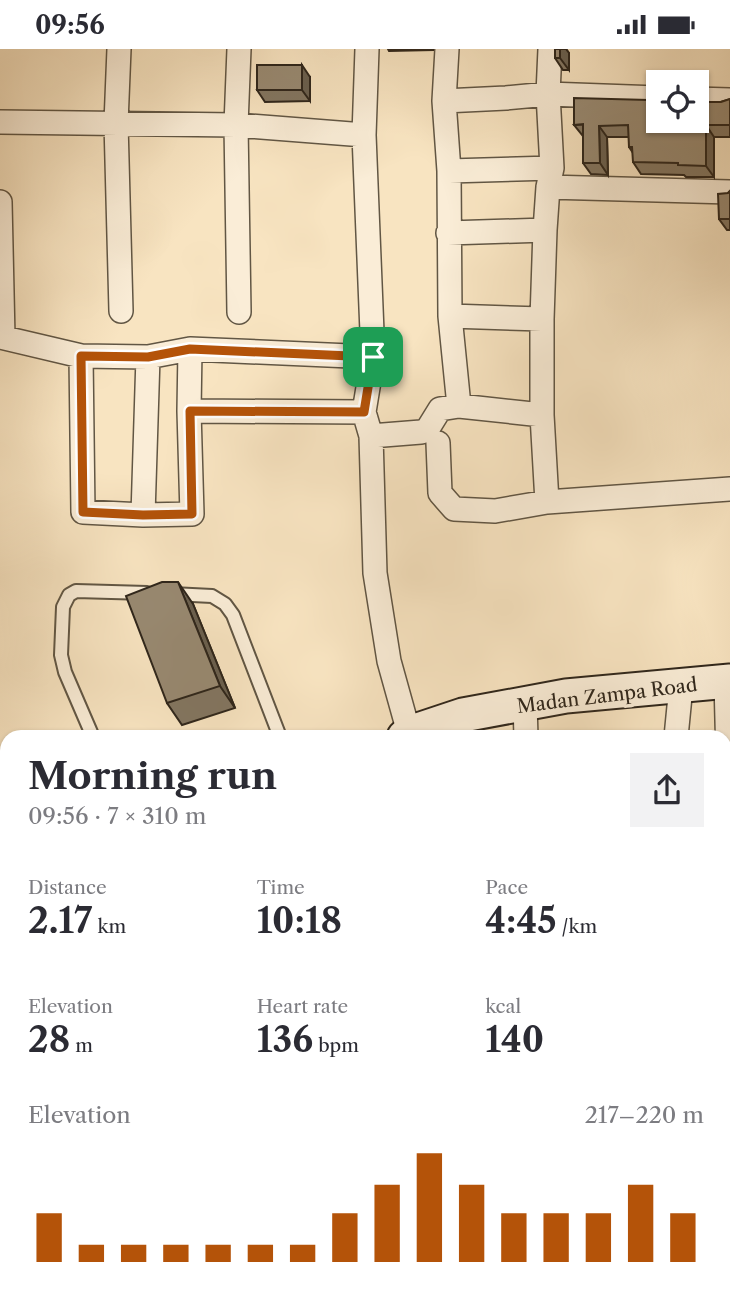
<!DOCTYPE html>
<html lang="en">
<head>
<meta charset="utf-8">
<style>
  :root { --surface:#fff; --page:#f2f2f3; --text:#2b2b33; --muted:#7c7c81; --accent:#b45309 }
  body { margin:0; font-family:"Libre Caslon Text",serif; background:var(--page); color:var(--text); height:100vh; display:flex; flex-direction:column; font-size:26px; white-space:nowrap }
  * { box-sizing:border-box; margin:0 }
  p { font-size:23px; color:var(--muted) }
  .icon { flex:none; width:38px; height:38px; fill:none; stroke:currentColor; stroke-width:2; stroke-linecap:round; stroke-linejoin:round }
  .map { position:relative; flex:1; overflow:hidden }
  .drawer { position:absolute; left:0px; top:681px; width:732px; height:569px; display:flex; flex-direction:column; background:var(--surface); border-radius:21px 21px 0 0; box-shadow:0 2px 5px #0004 }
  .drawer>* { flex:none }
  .buttons { position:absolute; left:646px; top:21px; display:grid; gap:14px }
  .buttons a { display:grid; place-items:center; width:63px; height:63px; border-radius:0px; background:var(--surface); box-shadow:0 2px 5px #0004; font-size:35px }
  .pin { position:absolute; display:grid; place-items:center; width:60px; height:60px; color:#fff; margin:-30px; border-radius:14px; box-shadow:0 4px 10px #0006 }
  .round { display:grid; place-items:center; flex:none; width:74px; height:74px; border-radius:0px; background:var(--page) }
  .overview { display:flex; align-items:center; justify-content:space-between; height:119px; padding:0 28px }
  h1 { font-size:38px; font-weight:800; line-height:52px }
  .figures { display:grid; grid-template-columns:repeat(3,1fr); gap:10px; height:119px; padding:7px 28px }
  .figures div { display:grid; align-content:center }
  .figures b { font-size:35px; font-weight:800 }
  .figures small { font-size:19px; font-weight:400 }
  .figures p { font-size:19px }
  .chart { height:196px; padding:14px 28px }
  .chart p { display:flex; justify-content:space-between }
  .chart svg { width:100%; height:126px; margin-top:7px; stroke:var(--accent); stroke-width:6 }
  .status { display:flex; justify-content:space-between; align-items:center; height:49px; padding:0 35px; background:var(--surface); direction:ltr }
  .status svg { height:19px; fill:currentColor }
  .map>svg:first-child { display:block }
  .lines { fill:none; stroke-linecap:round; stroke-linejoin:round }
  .service-casing { stroke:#615644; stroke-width:16 }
  .minor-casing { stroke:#615644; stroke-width:26 }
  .tertiary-casing { stroke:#615644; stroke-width:33 }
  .secondary-casing { stroke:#2f261b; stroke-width:37 }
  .service { stroke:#faedd7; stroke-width:12 }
  .minor { stroke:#faedd7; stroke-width:23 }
  .tertiary { stroke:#faedd7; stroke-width:30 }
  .secondary { stroke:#faedd7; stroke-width:33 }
  .wall { fill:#837661; stroke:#2f261b; stroke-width:2 }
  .shaded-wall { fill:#6a604f; stroke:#2f261b; stroke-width:2 }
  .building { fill:#988971; stroke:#2f261b; stroke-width:2 }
  .route-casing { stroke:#fff; stroke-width:14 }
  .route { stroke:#b45309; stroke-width:9 }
  .labels { text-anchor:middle; stroke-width:7; stroke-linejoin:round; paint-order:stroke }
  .street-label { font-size:19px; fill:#2f261b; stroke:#faedd7 }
</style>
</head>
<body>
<div class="status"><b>09:56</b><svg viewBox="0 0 49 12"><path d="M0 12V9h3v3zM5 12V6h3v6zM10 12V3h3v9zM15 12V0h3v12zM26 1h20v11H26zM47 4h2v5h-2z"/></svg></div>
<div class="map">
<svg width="730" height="1249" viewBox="0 0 730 1249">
  <rect width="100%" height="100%" fill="#f8e4c1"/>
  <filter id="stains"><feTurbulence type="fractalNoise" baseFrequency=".00286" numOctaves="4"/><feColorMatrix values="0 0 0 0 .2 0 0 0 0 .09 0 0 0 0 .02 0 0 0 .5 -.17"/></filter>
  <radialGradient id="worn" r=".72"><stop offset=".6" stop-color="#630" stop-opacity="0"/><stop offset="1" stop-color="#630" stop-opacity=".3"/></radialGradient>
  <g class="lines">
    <!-- service casing -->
    <g class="service-casing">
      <path id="service" d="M172 545 212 547 225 555 233 566 280 688
        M93 688 65 623 61 606 63 558 69 546 76 542 147 544"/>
    </g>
    <!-- minor casing -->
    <g class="minor-casing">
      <path id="minor" d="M119 0 116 74 121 262
        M367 0 364 86 373 308 364 363 371 387 375 524 389 612 409 684
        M447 0 444 52 449 122 450 267 459 357
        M696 50 730 51
        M444 52 506 49 548 45 658 49
        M0 73 236 76 364 86
        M449 122 552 119
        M548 138 730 143
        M0 153 3 288
        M448 184 545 181
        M239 263 236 76 239 0
        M450 267 542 270
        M0 288 81 307 148 308 190 300 373 308
        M81 307 83 463 143 466 192 465 189 362 190 300
        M189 362 364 363
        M371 387 421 383 427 381 440 360 459 357 542 366
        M438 394 440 444 454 460 495 462 547 453 730 440
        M547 453 542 366V270L545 181 548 138 552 119 548 45 550 0
        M143 466 148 308
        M525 655 526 688
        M676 688 681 637
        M724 782 728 709 726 633
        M724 802H730
        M724 950 730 1089
        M0 990 7 991
        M258 1242V1249
        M508 1242V1249
        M667 1242V1249"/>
    </g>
    <!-- tertiary casing -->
    <g class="tertiary-casing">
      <path id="tertiary" d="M354 1249V1242"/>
    </g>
    <!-- secondary casing -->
    <g class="secondary-casing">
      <path id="secondary" d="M404 688 409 684 463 666 566 647 730 632
        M0 846 7 844"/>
    </g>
    <!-- service -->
    <use href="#service" class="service"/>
    <!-- minor -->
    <use href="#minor" class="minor"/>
    <!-- tertiary -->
    <use href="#tertiary" class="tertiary"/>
    <!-- secondary -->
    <use href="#secondary" class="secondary"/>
  </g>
  <!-- wall -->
  <path class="wall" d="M388 0H433V1L389 2Z
    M555 0H566L569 4V21H563L555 9Z
    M310 28V52L265 53 257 41Z
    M730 50V88H714V128H686L684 126 641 125 633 113V104L629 98V88H607L608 126 591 125 583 114V87L574 76 658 72Z
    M730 142V181H727L719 170 728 144Z
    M193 555 235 659 182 676 167 654Z"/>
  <!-- shaded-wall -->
  <path class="shaded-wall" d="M560 0H566L569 4V21L560 9Z
    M302 16 310 28V52L302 41Z
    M706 76 714 88V128L706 117Z
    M599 77 607 88 608 126 600 114Z
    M178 533 193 555 235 659 220 637Z"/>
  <!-- building -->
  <path class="building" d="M555 0H560V9H555Z
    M257 16H302V41H257Z
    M658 48V72H696V53H721L730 50V76H706V117L678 116V114L633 113 632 98H629L628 76 599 77 600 114H583V75L574 76V49L649 51Z
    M730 142V170H719L718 145 728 144Z
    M162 533H178L220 637 167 654 126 547Z"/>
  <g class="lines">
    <!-- route casing -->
    <g class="route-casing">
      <path id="route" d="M190 300 373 308 364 363 190 362 192 465 143 466 83 463 81 307 148 308Z"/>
    </g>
    <!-- route -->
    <use href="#route" class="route"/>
  </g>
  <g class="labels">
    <!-- street labels -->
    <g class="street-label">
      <text transform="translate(607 646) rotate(-7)" y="7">Madan Zampa Road</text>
    </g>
  </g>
  <rect width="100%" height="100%" filter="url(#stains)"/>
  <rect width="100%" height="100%" fill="url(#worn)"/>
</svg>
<div class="buttons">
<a><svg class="icon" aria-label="locate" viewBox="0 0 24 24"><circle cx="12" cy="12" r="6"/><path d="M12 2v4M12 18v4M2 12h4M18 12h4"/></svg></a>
</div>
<div class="pin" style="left:373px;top:308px;background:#1e9e55"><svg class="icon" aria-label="arrive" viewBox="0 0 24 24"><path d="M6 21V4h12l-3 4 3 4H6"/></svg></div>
<section class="drawer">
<div class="overview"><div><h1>Morning run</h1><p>09:56 · 7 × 310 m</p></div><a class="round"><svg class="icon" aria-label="share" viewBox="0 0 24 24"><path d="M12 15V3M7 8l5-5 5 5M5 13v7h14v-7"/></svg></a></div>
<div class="figures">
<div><p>Distance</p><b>2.17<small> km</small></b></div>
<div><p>Time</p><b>10:18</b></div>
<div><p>Pace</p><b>4:45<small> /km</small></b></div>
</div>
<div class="figures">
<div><p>Elevation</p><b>28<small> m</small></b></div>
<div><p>Heart rate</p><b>136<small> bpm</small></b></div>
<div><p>kcal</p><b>140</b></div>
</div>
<div class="chart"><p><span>Elevation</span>217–220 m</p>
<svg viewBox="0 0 160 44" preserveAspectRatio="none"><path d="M5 44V27M15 44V38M25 44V38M35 44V38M45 44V38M55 44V38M65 44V38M75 44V27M85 44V17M95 44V6M105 44V17M115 44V27M125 44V27M135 44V27M145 44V17M155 44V27"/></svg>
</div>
</section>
</div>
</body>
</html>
